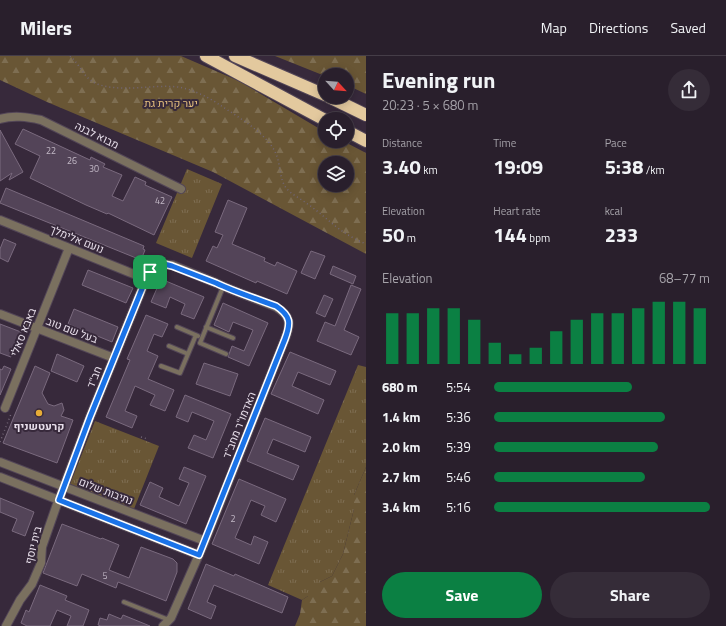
<!DOCTYPE html>
<html lang="en">
<head>
<meta charset="utf-8">
<style>
  :root { --surface:#291f2c; --page:#352c38; --text:#f1f3f6; --muted:#a5a2a9; --line:#453d48; --accent:#0b8043 }
  body { margin:0; font-family:"Titillium Web",Heebo,sans-serif; background:var(--page); color:var(--text); height:100vh; display:flex; flex-direction:column; font-size:15px; white-space:nowrap }
  * { box-sizing:border-box; margin:0 }
  p { font-size:13px; color:var(--muted) }
  .icon { flex:none; width:22px; height:22px; fill:none; stroke:currentColor; stroke-width:2; stroke-linecap:round; stroke-linejoin:round }
  .map { position:relative; flex:1; overflow:hidden }
  .side { display:flex; flex-direction:column; background:var(--surface); width:360px }
  .side>* { flex:none }
  .needle { width:26px; rotate:116deg }
  .buttons { position:absolute; left:318px; top:12px; display:grid; gap:8px }
  .buttons a { display:grid; place-items:center; width:36px; height:36px; border-radius:50%; background:var(--surface); box-shadow:0 2px 10px #0003,0 0 0 1px var(--line); font-size:20px }
  .pin { position:absolute; display:grid; place-items:center; width:34px; height:34px; color:#fff; margin:-17px; border-radius:8px; box-shadow:0 2px 6px #0006 }
  .round { display:grid; place-items:center; flex:none; width:42px; height:42px; border-radius:21px; background:var(--page) }
  .head { display:flex; align-items:center; justify-content:space-between; height:68px; padding:0 16px }
  h1 { font-size:22px; font-weight:700; line-height:30px }
  .stats { display:grid; grid-template-columns:repeat(3,1fr); gap:6px; height:68px; padding:4px 16px }
  .stats div { display:grid; align-content:center }
  .stats b { font-size:20px; font-weight:700 }
  .stats small { font-size:11px; font-weight:400 }
  .stats p { font-size:11px }
  .chart { height:112px; padding:8px 16px }
  .chart p { display:flex; justify-content:space-between }
  .chart svg { width:100%; height:72px; margin-top:4px; stroke:var(--accent); stroke-width:6 }
  .button { display:flex; gap:8px; margin-top:auto; padding:8px 16px }
  .button a { flex:1; height:46px; border-radius:24px; background:var(--accent); color:#fff; font-size:16px; font-weight:700; line-height:46px; text-align:center }
  .button a+a { background:var(--page); color:var(--text) }
  ul { padding:0 16px; list-style:none; font-size:13px }
  li { display:grid; grid-template-columns:64px 48px 1fr; align-items:center; height:30px }
  li i { height:10px; border-radius:5px; background:var(--accent) }
  header { display:flex; align-items:center; gap:24px; box-sizing:border-box; height:56px; padding:0 20px; background:var(--surface); border-bottom:1px solid var(--line) }
  header strong { font-size:19px }
  nav { display:flex; gap:22px; margin-inline-start:auto; font-size:14px }
  main { display:flex; flex:1; min-height:0 }
  .map>svg:first-child { display:block }
  .forest { fill:url(#forest-firs); fill-rule:evenodd }
  .park { fill:url(#park-tufts) }
  .building { fill:#534458; stroke:#7a6a7e }
  .lines { fill:none; stroke-linecap:round; stroke-linejoin:round }
  .lane-casing { stroke:#534657; stroke-width:6 }
  .street-casing { stroke:#534657; stroke-width:10 }
  .highway-casing { stroke:#534657; stroke-width:14 }
  .path { stroke:#726676; stroke-width:1.5; stroke-dasharray:1 3; stroke-linecap:butt }
  .lane { stroke:#7a705f; stroke-width:4 }
  .street { stroke:#7a705f; stroke-width:8 }
  .highway { stroke:#e3c99e; stroke-width:12 }
  .route-casing { stroke:#fff; stroke-width:8 }
  .route { stroke:#1a73e8; stroke-width:5 }
  .poi-dot { fill:#e7ac36; stroke:#37293b; stroke-width:1.5 }
  .labels { text-anchor:middle; stroke-width:4; stroke-linejoin:round; paint-order:stroke }
  .number-label { font-size:9px; fill:#c2b8c6 }
  .park-label { font-size:11px; fill:#e4be7d; stroke:#37293b }
  .street-label { font-size:11px; fill:#e7deea; stroke:#37293b }
  .poi-label { font-size:11px; font-weight:bold; fill:#e7deea; stroke:#37293b }
</style>
</head>
<body>
<header>
<strong>Milers</strong>
<nav><a>Map</a><a>Directions</a><a>Saved</a></nav>
</header>
<main>
<div class="map">
<svg width="366" height="570" viewBox="0 0 366 570">
  <defs>
    <pattern id="forest-firs" width="22" height="20" patternUnits="userSpaceOnUse"><rect width="22" height="20" fill="#695635"/><path d="M5 1l3.5 6h-7zM16 11l3.5 6h-7z" fill="#7e6e52"/></pattern>
    <pattern id="park-tufts" width="24" height="20" patternUnits="userSpaceOnUse"><rect width="24" height="20" fill="#695635"/><path d="M3 7l-1-3M5 7V3M7 7l1-3M15 17l-1-3M17 17v-4M19 17l1-3" fill="none" stroke="#7e6e52"/></pattern>
  </defs>
  <rect width="100%" height="100%" fill="#37293b"/>
  <!-- forest -->
  <path class="forest" d="M0 0H181L239 25 325 76V85H343L366 97V198L213 116 47 46 0 24ZM325 107H347V129H325Z
    M275 0H366V38L347 29V19L325 20Z
    M366 411V570H295L300 558 302 544 308 540 320 526 332 520 343 498 354 453V439Z"/>
  <!-- park -->
  <path class="park" d="M187 113 222 128 192 202 156 187Z
    M358 309 366 311V411L354 439V453L343 498 332 520 320 526 317 540H308L302 544 268 529Z
    M95 365 159 390 134 453 70 428Z"/>
  <!-- building -->
  <path class="building" d="M23 73 90 104 91 101 105 108 103 111 122 119 112 140 123 145 135 121 146 126 145 129 172 141 154 179 108 157 107 158 86 149 30 122 40 100 15 88Z
    M0 74 23 116 9 124 12 117 0 125Z
    M6 132 144 190 143 193 145 194 141 204 0 147Z
    M228 144 247 152 232 188 265 202 264 205 275 210 277 206 297 215 287 238 257 225 256 227 206 205 213 190 217 192 223 179 215 176Z
    M4 183 16 188 8 206 0 202V193Z
    M311 195 325 200 315 223 301 217Z
    M333 210 356 220 353 228 330 218Z
    M88 214 133 232 126 247 82 229Z
    M161 223 204 241 194 263 181 258 185 248 170 241 166 252 151 246Z
    M351 229 361 233 344 274 359 281 351 299 317 285 325 266 335 270Z
    M324 239 333 243 325 261 316 257Z
    M223 247 268 267 249 310 228 301 232 290 244 295 253 274 233 266 229 276 214 269Z
    M74 253 118 271 112 286 68 268Z
    M146 259 168 268 162 281 154 278 147 295 158 300 148 323 174 334 165 355 150 349 155 339 135 330 125 355 137 360 132 372 106 361 130 304 127 303Z
    M0 268 21 276 11 301 0 297Z
    M290 296 336 315 330 329 298 316 292 330 324 344 318 358 271 338Z
    M57 298 84 310 77 326 51 315Z
    M204 307 238 318 230 340 196 328Z
    M4 310 11 313 0 339V313L2 314Z
    M35 310 50 317 42 337 48 348 54 350 62 347 64 354 61 360 73 364 57 407 3 387Z
    M185 339 231 358 213 402 188 392 194 379 206 384 214 365 192 356 188 366 176 361Z
    M265 362 311 381 305 396 273 383 267 397 299 410 293 424 247 405Z
    M184 411 206 420 186 468 140 449 150 426 163 432 159 441 179 450 189 427 179 423Z
    M239 423 286 443 276 466 261 459 265 450 251 444 235 482 251 489 254 480 268 486 259 508 212 488Z
    M0 442 34 456 25 480 12 475 17 463 0 456Z
    M62 468 101 483 102 482 119 489 109 514 129 522 141 491 173 503 177 507V516L166 545 118 526 116 532 82 518 77 530 43 517Z
    M206 508 234 520 235 518 288 541 282 557 214 529 207 546 216 550 211 563 188 553Z
    M40 529 67 540 65 544 89 554 83 570H67L71 560 57 554 50 570H27L21 567 26 554 29 556Z
    M109 558 121 563 123 559 150 570H101L98 569 100 562 107 564Z"/>
  <g class="lines">
    <!-- lane casing -->
    <g class="lane-casing">
      <path id="lane" d="M223 231 200 287 226 298
        M177 271 198 280
        M206 271 233 282
        M169 290 188 298
        M161 310 180 317 196 279
        M124 546 169 564"/>
    </g>
    <!-- street casing -->
    <g class="street-casing">
      <path id="street" d="M0 63C14 59 27 61 41 64L181 133
        M0 164 146 223
        M0 258 114 302
        M5 352 69 192
        M0 406 205 485
        M0 421 199 499
        M6 570 20 544 32 528 41 507 42 491 56 451 90 361 146 223C153 210 157 207 172 209L216 227C235 236 257 243 276 251 291 260 291 268 285 283L205 485 171 562 163 570"/>
    </g>
    <!-- highway casing -->
    <g class="highway-casing">
      <path id="highway" d="M206 0 325 64
        M235 0 325 39
        M329 41 366 59
        M347 75 366 85"/>
    </g>
    <!-- path -->
    <path class="path" d="M70 0C80 8 84 23 97 28 123 37 152 28 178 31 192 33 208 41 220 49 238 61 268 78 276 98 281 109 279 124 287 133 292 139 300 142 306 147 320 156 331 168 345 177 351 181 359 185 366 188
      M141 381 148 383
      M0 386 11 358"/>
    <!-- lane -->
    <use href="#lane" class="lane"/>
    <!-- street -->
    <use href="#street" class="street"/>
    <!-- highway -->
    <use href="#highway" class="highway"/>
  </g>
  <g class="lines">
    <!-- route casing -->
    <g class="route-casing">
      <path id="route" d="M164 208 172 210 216 227C235 236 257 243 276 250 291 260 291 267 285 283L199 499 59 444 90 361 146 223C150 214 154 210 164 208Z"/>
    </g>
    <!-- route -->
    <use href="#route" class="route"/>
  </g>
  <!-- markers -->
  <circle class="poi-dot" cx="39" cy="357" r="4"/>
  <g class="labels">
    <!-- number labels -->
    <g class="number-label">
      <text x="51" y="98">22</text>
      <text x="72" y="108">26</text>
      <text x="94" y="116">30</text>
      <text x="160" y="148">42</text>
      <text x="233" y="466">2</text>
      <text x="105" y="523">5</text>
    </g>
    <!-- park labels -->
    <g class="park-label">
      <text x="171" y="51">יער קרית גת</text>
    </g>
    <!-- street labels -->
    <g class="street-label">
      <text transform="translate(97 79) rotate(26)" y="4">מבוא לבנה</text>
      <text transform="translate(77 183) rotate(22)" y="4">נועם אלימלך</text>
      <text transform="translate(72 274) rotate(21)" y="4">בעל שם טוב</text>
      <text transform="translate(23 276) rotate(-68)" y="4">באבא סאלי</text>
      <text transform="translate(94 321) rotate(-68)" y="4">חב"ד</text>
      <text transform="translate(239 369) rotate(-68)" y="4">האדמו"ר מחב"ד</text>
      <text transform="translate(106 435) rotate(21)" y="4">נתיבות שלום</text>
      <text transform="translate(33 489) rotate(-76)" y="4">בית יוסף</text>
    </g>
    <!-- poi labels -->
    <g class="poi-label">
      <text x="39" y="374">קרעטשניף</text>
    </g>
  </g>
</svg>
<div class="buttons">
<a><svg class="needle" viewBox="-14 -14 28 28"><path d="M0-13l5 13h-10z" fill="#e53935"/><path d="M0 13l5-13h-10z" fill="#a5a2a9"/></svg></a>
<a><svg class="icon" aria-label="locate" viewBox="0 0 24 24"><circle cx="12" cy="12" r="6"/><path d="M12 2v4M12 18v4M2 12h4M18 12h4"/></svg></a>
<a><svg class="icon" aria-label="layers" viewBox="0 0 24 24"><path d="M12 4l9 5-9 5-9-5zM3 14l9 5 9-5"/></svg></a>
</div>
<div class="pin" style="left:150px;top:216px;background:#1e9e55"><svg class="icon" aria-label="arrive" viewBox="0 0 24 24"><path d="M6 21V4h12l-3 4 3 4H6"/></svg></div>
</div>
<section class="side">
<div class="head"><div><h1>Evening run</h1><p>20:23 · 5 × 680 m</p></div><a class="round"><svg class="icon" aria-label="share" viewBox="0 0 24 24"><path d="M12 15V3M7 8l5-5 5 5M5 13v7h14v-7"/></svg></a></div>
<div class="stats">
<div><p>Distance</p><b>3.40<small> km</small></b></div>
<div><p>Time</p><b>19:09</b></div>
<div><p>Pace</p><b>5:38<small> /km</small></b></div>
</div>
<div class="stats">
<div><p>Elevation</p><b>50<small> m</small></b></div>
<div><p>Heart rate</p><b>144<small> bpm</small></b></div>
<div><p>kcal</p><b>233</b></div>
</div>
<div class="chart"><p><span>Elevation</span>68–77 m</p>
<svg viewBox="0 0 160 44" preserveAspectRatio="none"><path d="M5 44V13M15 44V13M25 44V10M35 44V10M45 44V17M55 44V31M65 44V38M75 44V34M85 44V24M95 44V17M105 44V13M115 44V13M125 44V10M135 44V6M145 44V6M155 44V10"/></svg>
</div>
<ul>
<li><b>680 m</b>5:54<i style="width:64%"></i></li>
<li><b>1.4 km</b>5:36<i style="width:79%"></i></li>
<li><b>2.0 km</b>5:39<i style="width:76%"></i></li>
<li><b>2.7 km</b>5:46<i style="width:70%"></i></li>
<li><b>3.4 km</b>5:16<i style="width:100%"></i></li>
</ul>
<div class="button"><a>Save</a><a>Share</a></div>
</section>
</main>
</body>
</html>
